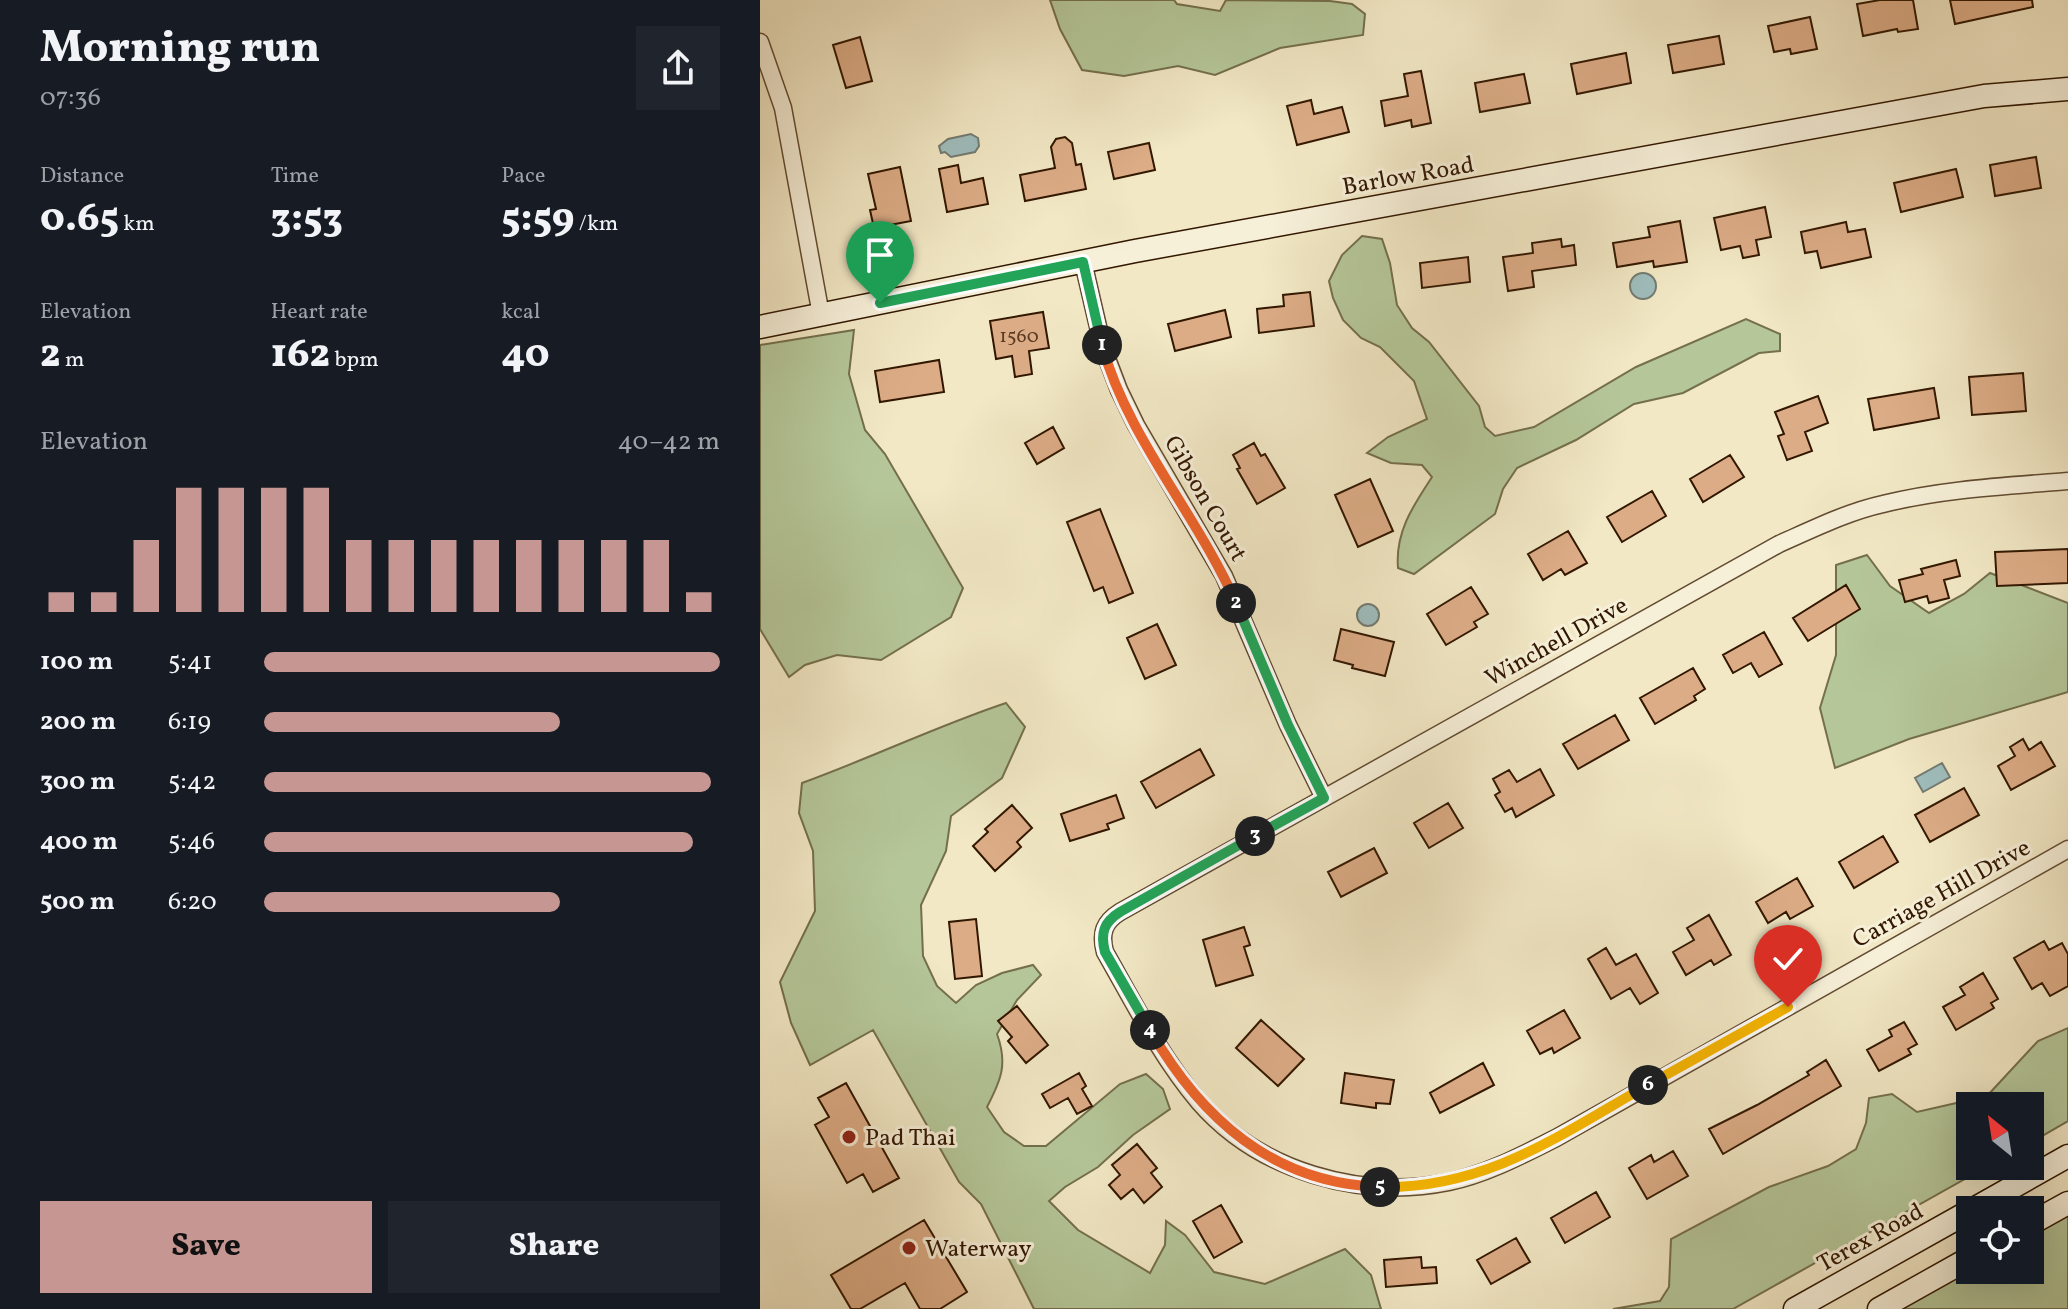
<!DOCTYPE html>
<html lang="en">
<head>
<meta charset="utf-8">
<style>
  :root { --surface:#171b24; --page:#20242c; --text:#f1f3f6; --muted:#9ea1a6; --accent:#c59692 }
  body { margin:0; font-family:Vollkorn,serif; background:var(--page); color:var(--text); height:100vh; display:flex; flex-direction:column; font-size:30px; white-space:nowrap }
  * { box-sizing:border-box; margin:0 }
  p { font-size:26px; color:var(--muted) }
  .icon { flex:none; width:44px; height:44px; fill:none; stroke:currentColor; stroke-width:2; stroke-linecap:round; stroke-linejoin:round }
  .map { position:relative; flex:1; overflow:hidden }
  .side { display:flex; flex-direction:column; background:var(--surface); width:760px }
  .side>* { flex:none }
  .needle { width:52px; rotate:330deg }
  .buttons { position:absolute; left:1196px; top:1092px; display:grid; gap:16px }
  .buttons a { display:grid; place-items:center; width:88px; height:88px; border-radius:0px; background:var(--surface); box-shadow:0 8px 32px #0002; font-size:40px }
  .pin { position:absolute; display:grid; place-items:center; width:68px; height:68px; color:#fff; margin:-82px -34px; border-radius:50% 50% 50% 0; rotate:-45deg; box-shadow:0 0 8px #0007 }
  .pin .icon { rotate:45deg }
  .km { position:absolute; width:40px; height:40px; margin:-20px; border-radius:50%; background:#222; color:#fff; font-size:22px; line-height:40px; text-align:center }
  .round { display:grid; place-items:center; flex:none; width:84px; height:84px; border-radius:0px; background:var(--page) }
  .overview { display:flex; align-items:center; justify-content:space-between; height:136px; padding:0 40px }
  h1 { font-size:44px; font-weight:800; line-height:60px }
  .stats { display:grid; grid-template-columns:repeat(3,1fr); gap:12px; height:136px; padding:8px 40px }
  .stats div { display:grid; align-content:center }
  .stats b { font-size:40px; font-weight:800 }
  .stats small { font-size:22px; font-weight:400 }
  .stats p { font-size:22px }
  .chart { height:224px; padding:16px 40px }
  .chart p { display:flex; justify-content:space-between }
  .chart svg { width:100%; height:144px; margin-top:8px; stroke:var(--accent); stroke-width:6 }
  .cta { display:flex; gap:16px; margin-top:auto; padding:16px 40px }
  .cta a { flex:1; height:92px; border-radius:0px; background:var(--accent); color:#111; font-size:32px; font-weight:800; line-height:92px; text-align:center }
  .cta a+a { background:var(--page); color:var(--text) }
  ul { padding:0 40px; list-style:none; font-size:26px }
  li { display:grid; grid-template-columns:128px 96px 1fr; align-items:center; height:60px }
  li i { height:20px; border-radius:10px; background:var(--accent) }
  main { display:flex; flex:1; min-height:0 }
  .map>svg:first-child { display:block }
  .green { fill:#b5c799; stroke:#746f4c; stroke-width:2 }
  .water { fill:#9fbebe; stroke:#737b72; stroke-width:2 }
  .building { fill:#dcac86; stroke:#321700; stroke-width:2 }
  .lines { fill:none; stroke-linecap:round; stroke-linejoin:round }
  .street-casing { stroke:#624b31; stroke-width:19 }
  .secondary-casing { stroke:#321700; stroke-width:25 }
  .street { stroke:#f7f0d9; stroke-width:16 }
  .secondary { stroke:#f7f0d9; stroke-width:22 }
  .split-1-casing { stroke:#fff; stroke-width:16 }
  .split-2-casing { stroke:#fff; stroke-width:16 }
  .split-3-casing { stroke:#fff; stroke-width:16 }
  .split-4-casing { stroke:#fff; stroke-width:16 }
  .split-5-casing { stroke:#fff; stroke-width:16 }
  .split-6-casing { stroke:#fff; stroke-width:16 }
  .split-7-casing { stroke:#fff; stroke-width:16 }
  .split-1 { stroke:#22a559; stroke-width:10 }
  .split-2 { stroke:#f0652b; stroke-width:10 }
  .split-3 { stroke:#22a559; stroke-width:10 }
  .split-4 { stroke:#22a559; stroke-width:10 }
  .split-5 { stroke:#f0652b; stroke-width:10 }
  .split-6 { stroke:#f5b400; stroke-width:10 }
  .split-7 { stroke:#f5b400; stroke-width:10 }
  .poi-dot { fill:#8f2418; stroke:#f7f0d9; stroke-width:3 }
  .labels { text-anchor:middle; stroke-width:6; stroke-linejoin:round; paint-order:stroke }
  .number-label { font-size:20px; fill:#5c3c22 }
  .street-label { font-size:24px; fill:#321700; stroke:#f7f0d9 }
  .poi-label { font-size:24px; fill:#321700; stroke:#f7f0d9; text-anchor:start }
</style>
</head>
<body>
<main>
<section class="side">
<div class="overview"><div><h1>Morning run</h1><p>07:36</p></div><a class="round"><svg class="icon" aria-label="share" viewBox="0 0 24 24"><path d="M12 15V3M7 8l5-5 5 5M5 13v7h14v-7"/></svg></a></div>
<div class="stats">
<div><p>Distance</p><b>0.65<small> km</small></b></div>
<div><p>Time</p><b>3:53</b></div>
<div><p>Pace</p><b>5:59<small> /km</small></b></div>
</div>
<div class="stats">
<div><p>Elevation</p><b>2<small> m</small></b></div>
<div><p>Heart rate</p><b>162<small> bpm</small></b></div>
<div><p>kcal</p><b>40</b></div>
</div>
<div class="chart"><p><span>Elevation</span>40–42 m</p>
<svg viewBox="0 0 160 44" preserveAspectRatio="none"><path d="M5 44V38M15 44V38M25 44V22M35 44V6M45 44V6M55 44V6M65 44V6M75 44V22M85 44V22M95 44V22M105 44V22M115 44V22M125 44V22M135 44V22M145 44V22M155 44V38"/></svg>
</div>
<ul>
<li><b>100 m</b>5:41<i style="width:100%"></i></li>
<li><b>200 m</b>6:19<i style="width:65%"></i></li>
<li><b>300 m</b>5:42<i style="width:98%"></i></li>
<li><b>400 m</b>5:46<i style="width:94%"></i></li>
<li><b>500 m</b>6:20<i style="width:65%"></i></li>
</ul>
<div class="cta"><a>Save</a><a>Share</a></div>
</section>
<div class="map">
<svg width="1308" height="1309" viewBox="0 0 1308 1309">
  <rect width="100%" height="100%" fill="#f2e8c5"/>
  <filter id="stains"><feTurbulence type="fractalNoise" baseFrequency=".0025" numOctaves="4"/><feColorMatrix values="0 0 0 0 .2 0 0 0 0 .09 0 0 0 0 .02 0 0 0 .5 -.17"/></filter>
  <radialGradient id="worn" r=".72"><stop offset=".6" stop-color="#630" stop-opacity="0"/><stop offset="1" stop-color="#630" stop-opacity=".3"/></radialGradient>
  <!-- green -->
  <path class="green" d="M290 0H414L417 4 460 11 466 0 570 1 592 4 605 14 603 35 520 48 455 75 418 66 364 76 322 70 300 29Z
    M602 236 622 239 630 263 637 305 652 328 669 342 719 406 725 427 735 436 774 427 876 367 986 319 1020 334V351L999 353 923 393 874 404 816 440 757 468 743 489 735 514 654 574 638 568C635 532 653 506 672 477L662 465 631 463 607 453 628 437 667 419 654 381 620 347 601 338 583 320 573 298 569 281 582 255Z
    M94 330 89 374 105 430 125 454 203 588 191 617 121 660 77 655 45 665 29 677 0 629V345Z
    M1107 555 1130 586 1169 613 1204 594 1230 573 1308 603V692L1149 739 1075 768 1060 708 1076 655V565Z
    M246 703 265 727 242 778 191 816 186 851 161 905 163 956 177 986 196 1003 216 985 242 973 273 965 281 975 257 1000 237 1034C248 1064 241 1080 227 1107L244 1132 264 1146H286L360 1084 386 1074 403 1089 410 1109 373 1135 338 1167 305 1187 289 1201 318 1230 390 1273 405 1245 406 1221 425 1235 454 1272 505 1284 585 1249 611 1275 621 1309H274L221 1204 199 1182 113 1030 50 1065 31 1023 20 982 55 911 53 851 39 813 42 783C111 758 177 726 246 703Z
    M1308 1028V1121L1270 1143V1106H1210V1166H1228L973 1309H853L900 1301 909 1287 911 1239 1009 1187 1068 1166 1096 1149 1106 1123 1109 1098 1132 1094 1157 1112 1227 1096 1278 1041Z
    M1308 1212V1309H1136L1210 1270H1270V1234Z"/>
  <!-- water -->
  <path class="water" d="M211 134 218 138 219 146 215 152 191 157 185 152 181 153 179 146 188 139Z
    M870 286a13 13 0 1 1 26 0a13 13 0 1 1-26 0Z
    M597 615a11 11 0 1 1 22 0a11 11 0 1 1-22 0Z
    M1182 763 1190 777 1163 792 1155 778Z"/>
  <!-- building -->
  <path class="building" d="M1120 0H1153L1158 29 1138 32 1137 29 1103 36 1097 4Z
    M1190 0H1272L1273 7 1195 24Z
    M1050 17 1057 49 1031 54 1030 49 1014 52 1008 26Z
    M959 36 964 64 913 73 908 45Z
    M100 37 112 81 86 88 73 45Z
    M866 53 871 83 817 94 811 64Z
    M661 71 671 123 652 127 651 120 625 126 621 101 648 96 644 74Z
    M764 74 770 103 720 112 715 83Z
    M551 100 554 114 582 107 589 132 537 145 527 106Z
    M305 137 312 143 316 165 321 164 326 189 265 201 260 175 295 168 291 147 296 139Z
    M389 143 395 170 354 179 348 152Z
    M1276 157 1281 188 1235 196 1230 165Z
    M198 165 201 183 223 178 228 204 187 212 179 169Z
    M140 167 151 221 114 228 110 210 116 209 108 174Z
    M1196 169 1203 197 1141 212 1134 183Z
    M1005 207 1011 237 996 240 999 255 983 258 980 246 961 250 954 218Z
    M920 221 927 262 894 267 893 261 857 267 853 243 890 237 888 227Z
    M1086 222 1088 232 1105 229 1111 257 1061 268 1057 251 1045 253 1041 232Z
    M801 239 802 247 814 245 816 265 772 271 774 287 748 291 743 257 773 253 772 243Z
    M708 257 710 282 662 288 660 263Z
    M550 292 554 326 499 333 497 309 524 306 523 295Z
    M465 310 471 337 415 351 408 324Z
    M283 312 289 348 269 351 272 374 255 377 252 356 236 359 230 321Z
    M179 360 184 392 120 402 115 371Z
    M1263 373 1266 411 1212 415 1209 377Z
    M1174 388 1179 418 1114 430 1108 399Z
    M1058 396 1068 423 1045 432 1052 451 1027 460 1018 436 1024 434 1015 412Z
    M293 427 304 448 277 464 265 443Z
    M494 443 501 456 505 454 525 488 497 504 477 469 480 468 473 455Z
    M970 455 984 477 943 502 930 479Z
    M610 479 633 531 598 547 575 495Z
    M892 491 906 516 862 542 847 517Z
    M340 509 373 593 349 603 343 587 334 591 307 522Z
    M808 531 827 563 805 575 801 569 783 580 768 554Z
    M1308 549V583L1237 586 1235 552Z
    M1196 560 1200 576 1184 580 1189 598 1169 603 1167 596 1145 602 1139 580 1163 574 1161 569Z
    M1086 585 1100 609 1048 641 1033 618Z
    M711 587 728 614 714 622 717 627 686 645 667 614Z
    M397 624 416 665 385 679 367 638Z
    M581 629 634 642 625 676 592 668 593 665 574 660Z
    M1004 632 1022 664 999 677 991 663 973 673 963 655Z
    M933 668 945 689 934 696 936 700 895 724 880 698Z
    M855 715 869 740 818 769 803 744Z
    M1263 739 1269 750 1281 742 1295 766 1251 790 1238 766 1255 756 1250 747Z
    M440 749 454 775 396 808 381 782Z
    M780 769 794 795 756 817 752 808 745 812 735 795 740 792 733 779 749 770 757 782Z
    M1204 788 1219 815 1170 842 1155 815Z
    M356 795 364 818 347 824 349 829 310 841 301 814Z
    M688 803 703 828 669 848 654 823Z
    M252 805 272 828 257 842 261 847 235 871 213 846 228 832 225 829Z
    M1123 836 1138 862 1094 888 1079 862Z
    M614 848 627 873 581 897 568 872Z
    M1037 878 1053 906 1030 919 1026 912 1008 923 996 902Z
    M949 915 971 955 954 965 951 960 926 975 913 952 934 940 927 928Z
    M216 919 222 976 195 979 189 922Z
    M484 927 490 945 484 947 493 975 456 986 443 940Z
    M1284 941 1289 950 1302 943 1308 954V986L1290 996 1282 983 1272 989 1254 958Z
    M846 948 856 965 876 954 898 993 880 1004 870 988 851 999 828 959Z
    M1223 973 1238 999 1231 1003 1234 1008 1196 1030 1183 1007 1205 995 1200 987Z
    M257 1006 288 1045 266 1063 248 1041 252 1037 238 1021Z
    M804 1010 820 1038 794 1053 792 1048 780 1054 767 1031Z
    M501 1020 544 1059 518 1086 476 1048Z
    M1144 1022 1157 1044 1148 1049 1151 1054 1119 1071 1107 1050 1132 1036 1129 1030Z
    M1066 1060 1081 1086 963 1154 949 1129 997 1105 1049 1075 1047 1072Z
    M723 1063 734 1085 680 1113 670 1093Z
    M319 1073 326 1086 322 1089 332 1106 317 1114 308 1098 290 1108 282 1094Z
    M585 1073 634 1080 630 1104 616 1103V1108L581 1103Z
    M86 1083 139 1178 113 1192 103 1174 87 1183 55 1125 69 1117 58 1098Z
    M377 1144 397 1168 391 1173 402 1187 384 1203 373 1189 361 1199 349 1185 360 1175 352 1165Z
    M913 1151 928 1176 887 1199 869 1168 891 1155 894 1162Z
    M836 1192 850 1217 805 1243 791 1218Z
    M461 1205 482 1242 454 1258 433 1221Z
    M164 1220 207 1292 180 1309H160L145 1283 100 1309H91L71 1275Z
    M756 1238 770 1262 731 1284 717 1260Z
    M661 1257 662 1268 676 1267 677 1283 626 1287 624 1260Z"/>
  <g class="lines">
    <!-- street casing -->
    <g class="street-casing">
      <path id="street" d="M0 42 23 108 61 315
        M323 262 343 348 359 390 376 425 464 576 528 725 564 798
        M1308 481C1247 486 1183 489 1123 504 1087 512 1053 529 1019 544L360 912C344 922 340 933 345 952 374 1003 401 1057 439 1102 499 1171 600 1200 689 1182 727 1174 762 1155 796 1138L1308 849"/>
    </g>
    <!-- secondary casing -->
    <g class="secondary-casing">
      <path id="secondary" d="M0 327 375 251 1224 96 1308 89
        M1212 1210 1308 1156
        M1270 1224 1308 1203
        M1035 1309 1210 1211
        M1119 1309 1210 1258"/>
    </g>
    <!-- street -->
    <use href="#street" class="street"/>
    <!-- secondary -->
    <use href="#secondary" class="secondary"/>
  </g>
  <g class="lines">
    <!-- split-1 casing -->
    <g class="split-1-casing">
      <path id="split-1" d="M120 303 323 262 342 345"/>
    </g>
    <!-- split-2 casing -->
    <g class="split-2-casing">
      <path id="split-2" d="M342 345C367 437 438 516 476 603"/>
    </g>
    <!-- split-3 casing -->
    <g class="split-3-casing">
      <path id="split-3" d="M476 603 528 725 564 798 495 836"/>
    </g>
    <!-- split-4 casing -->
    <g class="split-4-casing">
      <path id="split-4" d="M390 1030 345 952C340 933 344 922 360 912L495 836"/>
    </g>
    <!-- split-5 casing -->
    <g class="split-5-casing">
      <path id="split-5" d="M390 1030C441 1118 512 1183 620 1187"/>
    </g>
    <!-- split-6 casing -->
    <g class="split-6-casing">
      <path id="split-6" d="M620 1187C726 1189 800 1135 888 1085"/>
    </g>
    <!-- split-7 casing -->
    <g class="split-7-casing">
      <path id="split-7" d="M888 1085 1028 1007"/>
    </g>
    <!-- split-1 -->
    <use href="#split-1" class="split-1"/>
    <!-- split-2 -->
    <use href="#split-2" class="split-2"/>
    <!-- split-3 -->
    <use href="#split-3" class="split-3"/>
    <!-- split-4 -->
    <use href="#split-4" class="split-4"/>
    <!-- split-5 -->
    <use href="#split-5" class="split-5"/>
    <!-- split-6 -->
    <use href="#split-6" class="split-6"/>
    <!-- split-7 -->
    <use href="#split-7" class="split-7"/>
  </g>
  <!-- markers -->
  <g class="poi-dot">
    <circle cx="89" cy="1137" r="8"/>
    <circle cx="149" cy="1248" r="8"/>
  </g>
  <g class="labels">
    <!-- number labels -->
    <g class="number-label">
      <text x="259" y="342">1560</text>
    </g>
    <!-- street labels -->
    <g class="street-label">
      <text transform="translate(648 175) rotate(-10)" y="8">Barlow Road</text>
      <text transform="translate(446 498) rotate(60)" y="8">Gibson Court</text>
      <text transform="translate(796 641) rotate(-29)" y="8">Winchell Drive</text>
      <text transform="translate(1181 893) rotate(-29)" y="8">Carriage Hill Drive</text>
      <text transform="translate(1110 1237) rotate(-29)" y="8">Terex Road</text>
    </g>
    <!-- poi labels -->
    <g class="poi-label">
      <text x="105" y="1145">Pad Thai</text>
      <text x="165" y="1256">Waterway</text>
    </g>
  </g>
  <rect width="100%" height="100%" filter="url(#stains)"/>
  <rect width="100%" height="100%" fill="url(#worn)"/>
</svg>
<div class="buttons">
<a><svg class="needle" viewBox="-14 -14 28 28"><path d="M0-13l5 13h-10z" fill="#e53935"/><path d="M0 13l5-13h-10z" fill="#9ea1a6"/></svg></a>
<a><svg class="icon" aria-label="locate" viewBox="0 0 24 24"><circle cx="12" cy="12" r="6"/><path d="M12 2v4M12 18v4M2 12h4M18 12h4"/></svg></a>
</div>
<div class="pin" style="left:120px;top:303px;background:#1e9e55"><svg class="icon" aria-label="arrive" viewBox="0 0 24 24"><path d="M6 21V4h12l-3 4 3 4H6"/></svg></div>
<div class="pin" style="left:1028px;top:1007px;background:#d93025"><svg class="icon" aria-label="check" viewBox="0 0 24 24"><path d="M5 12l5 5 9-10"/></svg></div>
<b class="km" style="left:342px;top:345px">1</b>
<b class="km" style="left:476px;top:603px">2</b>
<b class="km" style="left:495px;top:836px">3</b>
<b class="km" style="left:390px;top:1030px">4</b>
<b class="km" style="left:620px;top:1187px">5</b>
<b class="km" style="left:888px;top:1085px">6</b>
</div>
</main>
</body>
</html>
